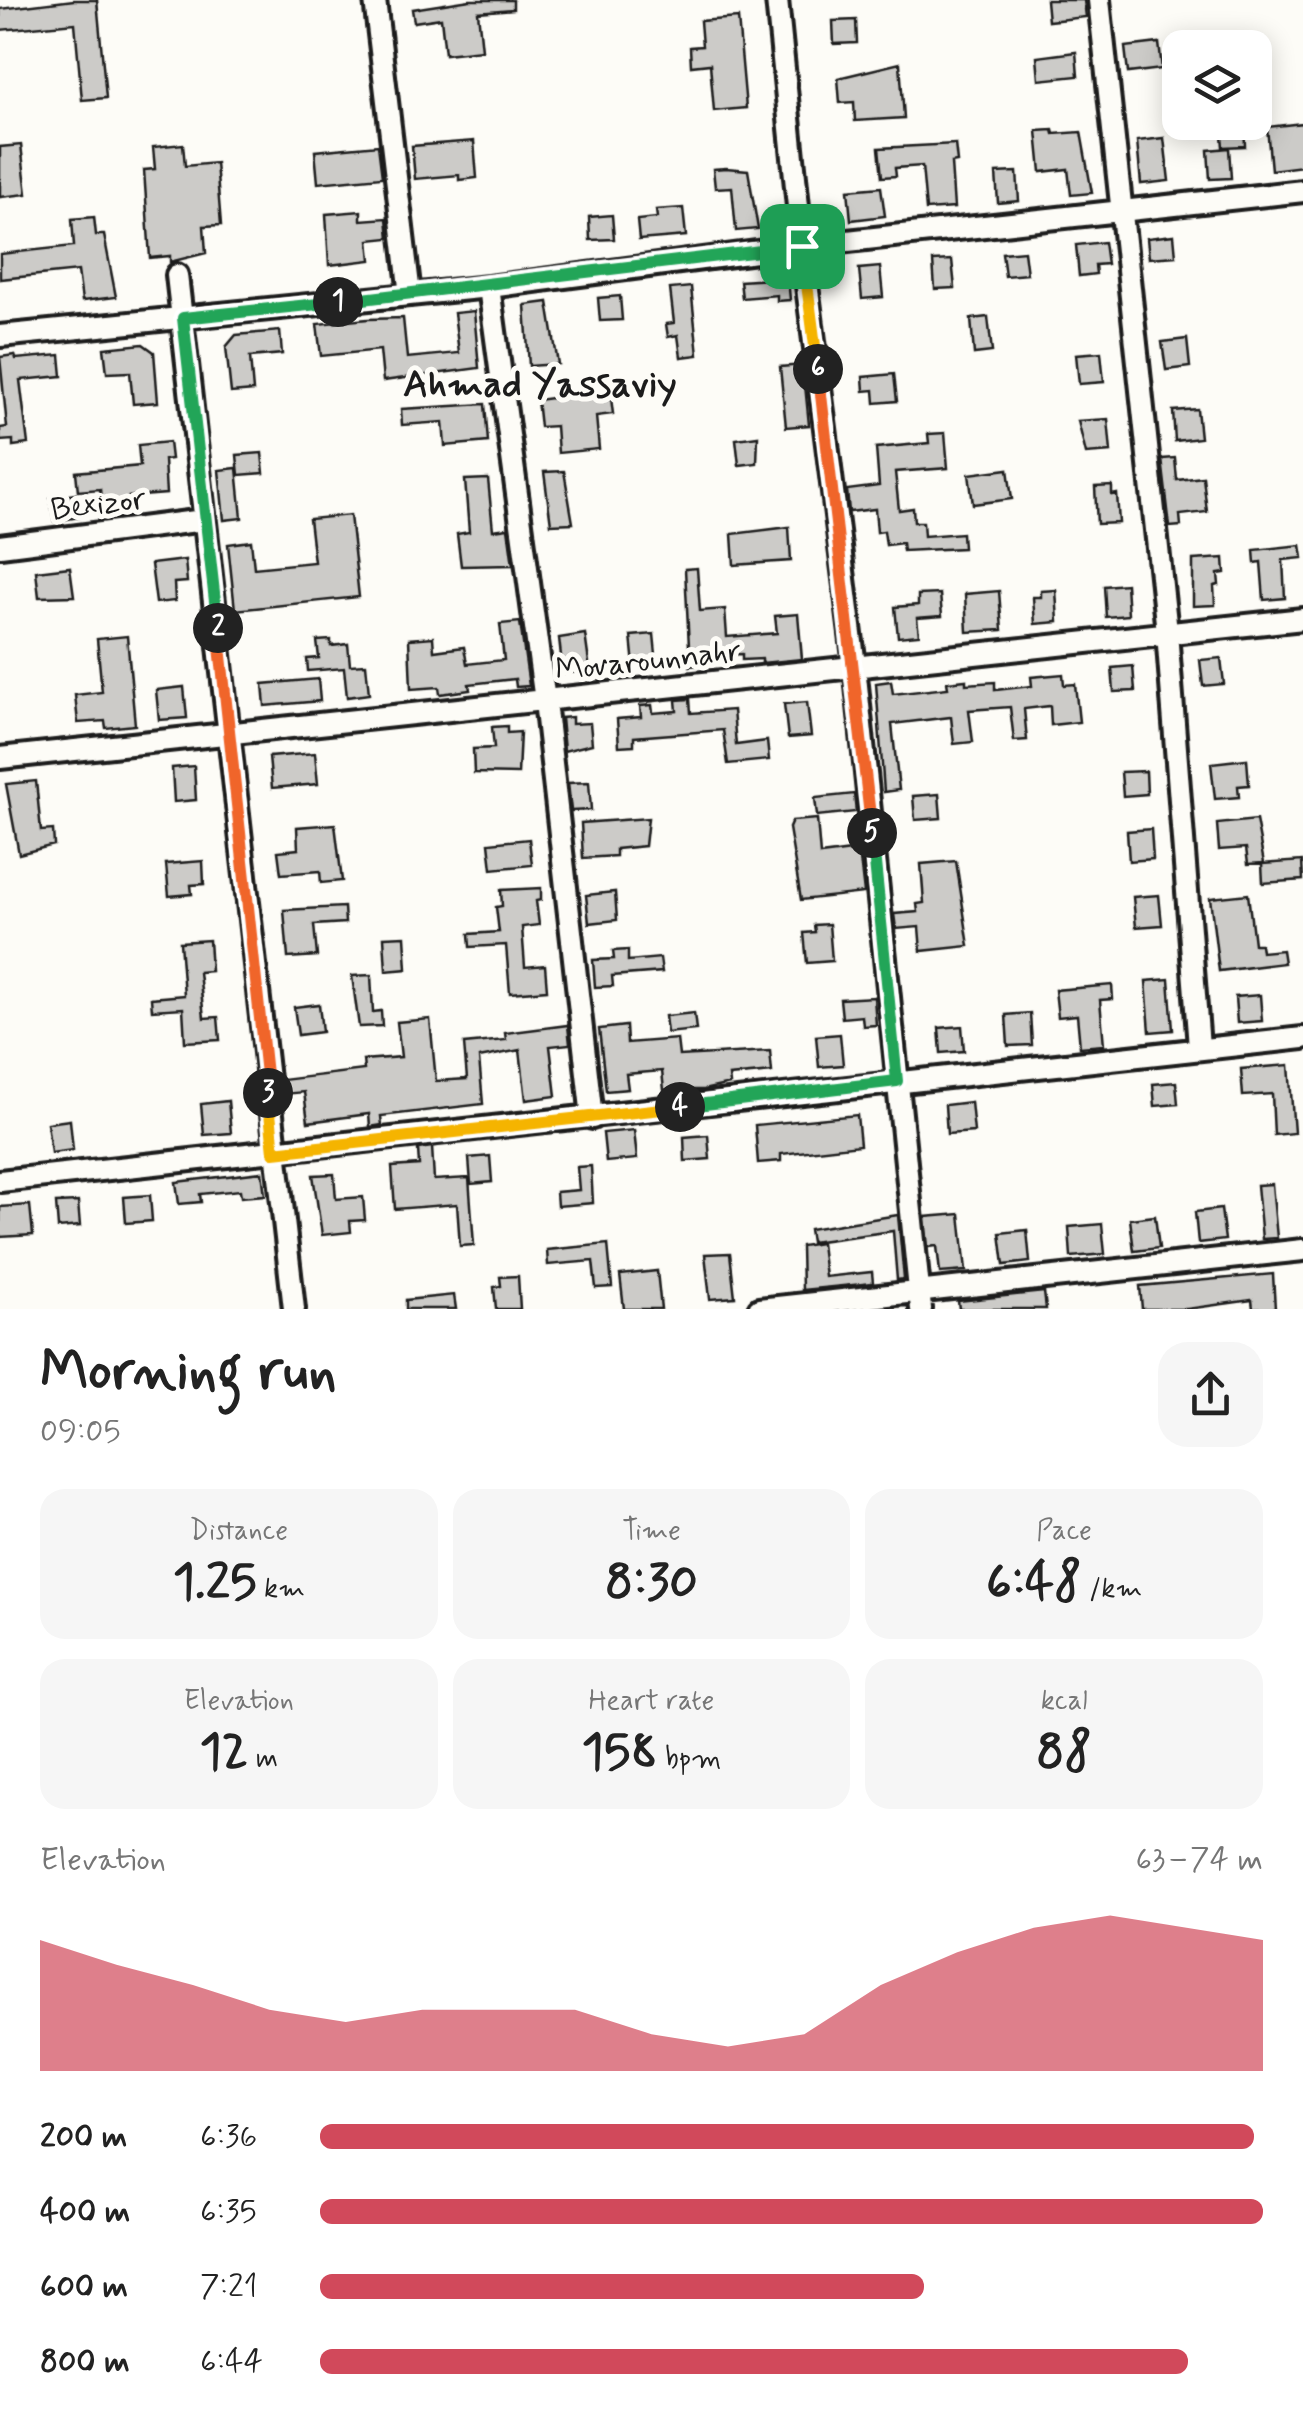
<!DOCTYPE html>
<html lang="en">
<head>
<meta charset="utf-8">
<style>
  :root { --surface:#fff; --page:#f6f6f6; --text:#222; --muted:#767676; --accent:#d1495b }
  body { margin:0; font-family:Mynerve,sans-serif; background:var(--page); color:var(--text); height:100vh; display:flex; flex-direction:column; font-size:38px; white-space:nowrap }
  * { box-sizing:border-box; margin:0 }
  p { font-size:32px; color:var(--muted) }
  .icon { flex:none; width:55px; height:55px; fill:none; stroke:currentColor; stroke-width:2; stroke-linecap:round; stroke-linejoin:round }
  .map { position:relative; height:1309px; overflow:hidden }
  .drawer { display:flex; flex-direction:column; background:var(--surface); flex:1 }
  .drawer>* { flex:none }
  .tools { position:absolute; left:1162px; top:30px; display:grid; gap:20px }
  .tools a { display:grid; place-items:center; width:110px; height:110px; border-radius:20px; background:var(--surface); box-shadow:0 5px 25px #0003; font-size:50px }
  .pin { position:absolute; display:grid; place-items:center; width:85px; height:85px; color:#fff; margin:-42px; border-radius:20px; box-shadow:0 5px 15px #0006 }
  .km { position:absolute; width:50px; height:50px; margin:-25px; border-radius:50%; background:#222; color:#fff; font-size:28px; line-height:50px; text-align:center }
  .round { display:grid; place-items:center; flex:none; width:105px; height:105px; border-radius:30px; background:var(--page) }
  .headline { display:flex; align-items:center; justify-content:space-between; height:170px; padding:0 40px }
  h1 { font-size:55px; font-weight:800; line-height:75px }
  .figures { display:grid; grid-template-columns:repeat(3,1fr); gap:15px; height:170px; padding:10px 40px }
  .figures div { display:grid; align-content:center; border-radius:25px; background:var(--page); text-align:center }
  .figures b { font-size:50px; font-weight:800 }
  .figures small { font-size:28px; font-weight:400 }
  .figures p { font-size:28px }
  .chart { height:280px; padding:20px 40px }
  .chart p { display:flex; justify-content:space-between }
  .chart svg { width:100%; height:180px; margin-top:10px; fill:var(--accent); opacity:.7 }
  ul { padding:0 40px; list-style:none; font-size:32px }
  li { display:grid; grid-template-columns:160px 120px 1fr; align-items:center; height:75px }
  li i { height:25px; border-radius:12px; background:var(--accent) }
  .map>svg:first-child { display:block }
  .building { fill:#cccbc8; stroke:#1c1c1c; stroke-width:2.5 }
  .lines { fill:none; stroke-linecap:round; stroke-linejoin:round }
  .minor-casing { stroke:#1c1c1c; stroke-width:28 }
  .minor { stroke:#fdfcf7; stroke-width:20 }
  .split-1-casing { stroke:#fff; stroke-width:20 }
  .split-2-casing { stroke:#fff; stroke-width:20 }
  .split-3-casing { stroke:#fff; stroke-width:20 }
  .split-4-casing { stroke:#fff; stroke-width:20 }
  .split-5-casing { stroke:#fff; stroke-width:20 }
  .split-6-casing { stroke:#fff; stroke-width:20 }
  .split-7-casing { stroke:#fff; stroke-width:20 }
  .split-1 { stroke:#22a559; stroke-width:12 }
  .split-2 { stroke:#22a559; stroke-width:12 }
  .split-3 { stroke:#f0652b; stroke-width:12 }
  .split-4 { stroke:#f5b400; stroke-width:12 }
  .split-5 { stroke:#22a559; stroke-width:12 }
  .split-6 { stroke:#f0652b; stroke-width:12 }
  .split-7 { stroke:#f5b400; stroke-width:12 }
  .labels { text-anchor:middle; stroke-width:10; stroke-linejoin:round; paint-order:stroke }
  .street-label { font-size:32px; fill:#1c1c1c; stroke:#fdfcf7 }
  .quarter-label { font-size:38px; font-weight:bold; fill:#1c1c1c; stroke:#fdfcf7 }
</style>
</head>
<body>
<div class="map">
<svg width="1303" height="1309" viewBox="0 0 1303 1309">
  <rect width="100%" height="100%" fill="#fdfcf7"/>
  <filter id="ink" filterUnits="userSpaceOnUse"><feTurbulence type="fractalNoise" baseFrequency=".01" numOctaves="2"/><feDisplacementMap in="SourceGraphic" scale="20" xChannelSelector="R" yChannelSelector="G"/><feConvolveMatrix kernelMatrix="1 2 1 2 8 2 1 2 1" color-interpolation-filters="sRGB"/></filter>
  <g filter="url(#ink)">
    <!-- building -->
    <path class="building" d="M74 0H97L106 98 82 100 75 23 0 30V9Z
      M470 0H513V9L478 12 482 50 445 54 441 18 414 22 412 9Z
      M1046 0H1084L1086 17 1048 21Z
      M738 18 746 108 714 111 710 64 691 66 690 47 702 46 700 21Z
      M856 20 857 43 834 44 833 21Z
      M1159 43 1162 69 1128 73 1125 47Z
      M1076 52 1078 76 1039 80 1037 57Z
      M900 63 904 118 855 121 854 102 840 103 838 78Z
      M1221 122H1244L1245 146 1223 147Z
      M1303 123V166L1271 170 1267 127Z
      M1053 130 1054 134 1081 132 1092 193 1071 195 1068 169 1041 172 1037 131Z
      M1164 138 1169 181 1141 184 1137 141Z
      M474 141 477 178 459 180V175L415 179 412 146Z
      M183 144 185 166 216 163 221 225 204 226 206 253 170 262V256L150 258 144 170 155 169 153 147Z
      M955 144 957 162 951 163 954 208 926 210 922 166 895 168 896 176 882 177 879 148Z
      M21 145 27 194 0 197V147Z
      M378 145 382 177 318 183 315 151Z
      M1229 148 1231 178 1210 179 1208 150Z
      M726 168 748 170 758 229 736 231 732 187 715 188 713 169Z
      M1017 172 1019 201 998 203 996 173Z
      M881 187 885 216 851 220 848 190Z
      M683 208 686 236 639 240 637 220 657 218 656 210Z
      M361 211V220L387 218 389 238 369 240 371 260 329 265 326 214Z
      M612 215 614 239 590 240 589 217Z
      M94 217 96 235H104L116 297 82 301 78 271 0 279V254L74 246 72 219Z
      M1174 235 1176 256 1149 258 1147 238Z
      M1104 242 1107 264 1095 265 1096 274 1079 276 1076 245Z
      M1024 251 1027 274 1005 276 1002 253Z
      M952 260 955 288 935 289 933 261Z
      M880 267 883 297 862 299 859 269Z
      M788 278 790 300 777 301V295L742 298 740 281Z
      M691 287 698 355 681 357 678 335 668 337 666 324 674 323 670 289Z
      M620 296 622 320 600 321 598 298Z
      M548 302 558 364 529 366 525 305Z
      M474 311 479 368 383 381 380 350 321 356 317 324 368 319 403 318 407 358 459 353 454 313Z
      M988 317 992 352 974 354 971 319Z
      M280 331 282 354 250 357 253 391 231 393 226 347 236 335Z
      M1187 339 1190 367 1166 370 1162 342Z
      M143 344 154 352 158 402 133 404 130 372 107 373 104 348Z
      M1101 352 1104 382 1079 384 1076 354Z
      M15 355 16 359 60 355 62 376 20 380 28 444 13 446V440L0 441V428L7 427 0 357Z
      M803 365 809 425 786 427 780 367Z
      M894 374 897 401 875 403 874 390 864 391 863 377Z
      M610 390 613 414 596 416 599 449 558 453 556 426 540 427 537 400Z
      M485 404 488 442 445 446 443 422 402 425 401 409Z
      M1197 409 1200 438 1175 441 1173 411Z
      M1108 419 1111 452 1086 454 1078 421Z
      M945 433 948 468 895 472 899 510 913 508 914 522H923L924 536 962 533 963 548 903 551 902 543 886 545 884 531 877 532 875 509 849 512 847 490 879 486 876 448 929 443 928 434Z
      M758 436 757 463 739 465 736 439Z
      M169 442 171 459 164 460 166 494 129 497 131 514 103 517 100 489 78 491 76 472 140 466 138 445Z
      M262 453 264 473 239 475 237 455Z
      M1175 458 1177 480 1203 477 1207 512 1180 515 1181 526 1170 527 1162 459Z
      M237 468 242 518 224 520 219 470Z
      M1008 469 1012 499 973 504 969 474Z
      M564 471 573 523 551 524 544 472Z
      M488 479 493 530 508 528 513 565 461 566 457 534 469 532 465 480Z
      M1112 486V495L1117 494 1119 523 1097 524 1095 487Z
      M76 494 80 517 54 521 50 498Z
      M350 515 359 597 235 610 228 544 251 541 254 568 314 562 309 519Z
      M789 527 791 561 734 565 732 534Z
      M1301 545 1303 558 1283 560 1285 598 1264 600 1261 562 1255 563 1254 550Z
      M1224 558 1225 573 1218 574 1219 585 1214 586 1215 605 1193 606V560Z
      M185 560 187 582 174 583 175 601 156 603 151 564Z
      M70 567 74 596 39 597 36 571Z
      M697 568 700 611 725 609 727 637 777 633 775 616 798 614 802 659 762 663V659L742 660V654L710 656 711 664 690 666 685 569Z
      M1126 584 1128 615 1106 617 1104 586Z
      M1056 590 1058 622 1035 624 1033 597H1041V591Z
      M999 591 1002 630 967 632 965 594Z
      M940 594 942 616 917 618 919 635 898 637 895 607 918 605V595Z
      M520 622 529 686 516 687 515 679 469 684 470 690 440 694 439 687 411 689 409 639 433 637 434 651 464 647 467 664 504 660 500 624Z
      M585 634 590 670 563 674 559 638Z
      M654 634 657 665 634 666 631 636Z
      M127 636 135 725 106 728 105 721 78 723 75 695 102 692 97 639Z
      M331 640V646L348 644 350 665 366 664 369 694 347 697 344 668 308 671 307 659 319 658 317 641Z
      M1221 658 1224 684 1203 686 1200 660Z
      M1133 666 1135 691 1114 692 1112 668Z
      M1063 674 1064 685 1075 684 1079 722 1051 725 1050 706 1024 709 1027 740 1014 741 1010 707 969 710 973 742 954 744 951 717 892 724 899 790 884 792 876 683 891 681 893 694 948 688 947 682 966 680V684L995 682V690L1032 686 1031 677Z
      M318 679 320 701 265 706 263 684Z
      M184 687 187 718 159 720 156 690Z
      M690 699 691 713 733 710 736 745 767 741 769 760 728 764 723 730 634 737V745L619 746 617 719 641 717 640 706 652 705 653 713 677 711 676 700Z
      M807 702 811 736 788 738 784 704Z
      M572 717V724L590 723 592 744 564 751 561 718Z
      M507 726V733L520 732 518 774 474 773 473 749 494 748 492 727Z
      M315 753 318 784 272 788 269 757Z
      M1247 759 1249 785 1238 786 1239 797 1215 799 1211 763Z
      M194 766 196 800 174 802 172 768Z
      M1146 771 1147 794 1123 796 1121 772Z
      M36 781 41 831 53 830 54 845 19 854 6 784Z
      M589 782 591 810 571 811 568 783Z
      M854 794 856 812 817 816 815 798Z
      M939 794 941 818 915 820 913 796Z
      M648 818 645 846 616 849V856L583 858 581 823Z
      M817 819 820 855 859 850 864 893 801 900 789 828 792 821Z
      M1256 820 1264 863 1248 864 1246 848 1219 850 1217 824Z
      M335 824 342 881 321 883 320 871 281 874 278 851 298 849 297 827Z
      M1151 829 1153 859 1129 861 1127 831Z
      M529 839 532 865 492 869 489 843Z
      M203 861 204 884 191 885 192 894 169 896 166 864Z
      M956 861 969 946 921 951 919 927 896 929 894 914 918 912 917 904 924 903 921 864Z
      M1302 861 1303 880 1263 883 1262 864Z
      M541 888V900L536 901 539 925 522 927 525 967 545 965 547 990 510 993 506 945 470 947 469 934 499 932 496 907 502 906 501 890Z
      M615 892 617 920 589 923 586 895Z
      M1248 894 1254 944H1260L1261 952 1282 950 1284 963 1219 971 1210 898Z
      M1159 895 1162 925 1136 927 1133 897Z
      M344 907 345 923 314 925 317 956 288 958 284 910Z
      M829 924 832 961 807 963 804 933 815 932 814 925Z
      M405 936 407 969 386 971 384 937Z
      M209 940 211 971 199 972 204 1018 218 1017 220 1040 185 1042 183 1008 152 1010 151 998 184 995 180 942Z
      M628 950V961L660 958 662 972 612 976 613 986 595 987 593 960 614 959 613 951Z
      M371 975 373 1012 381 1011 382 1026 359 1027 352 976Z
      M1169 979 1173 1030 1150 1032 1146 981Z
      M1112 985 1113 999 1100 1000 1104 1045 1080 1047 1077 1015 1058 1017 1055 990Z
      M1260 995 1262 1021 1237 1023 1235 997Z
      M874 997 876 1025 863 1026 862 1016 842 1018 840 999Z
      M319 1004 322 1032 298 1035 294 1007Z
      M694 1013 696 1030 667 1033 665 1016Z
      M1030 1013 1032 1045 1008 1046 1006 1015Z
      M430 1019 436 1081 467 1079 464 1044 506 1040 505 1033 568 1025 570 1044 550 1046 556 1096 526 1100 520 1050 479 1058 483 1104 381 1116 382 1125 370 1127 369 1114 308 1122 304 1092 284 1094 282 1080 364 1070 363 1060 401 1057 397 1022Z
      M626 1026 627 1043 677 1039 679 1056 770 1051 772 1072 729 1076 730 1084 703 1090H664L662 1071 626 1074 628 1089 606 1091 599 1029Z
      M962 1026 964 1051 941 1053 939 1028Z
      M840 1034 843 1065 819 1067 816 1036Z
      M1289 1065 1294 1133 1274 1135 1272 1094 1243 1096 1241 1069Z
      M1176 1082 1178 1104 1155 1106 1153 1084Z
      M228 1101 231 1133 204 1135 201 1104Z
      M971 1102 974 1132 947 1134 945 1105Z
      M857 1115 860 1145 781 1154V1161L758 1163 755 1125Z
      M70 1120 73 1150 51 1153 47 1123Z
      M634 1130 637 1159 606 1162 603 1133Z
      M708 1135 710 1159 685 1161 684 1137Z
      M432 1147 434 1180 469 1178 474 1245 460 1246 457 1204 395 1209 392 1167 419 1165 418 1149Z
      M490 1156 492 1182 471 1184 469 1158Z
      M591 1166 593 1203 557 1206 556 1192 579 1190 577 1167Z
      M262 1172 265 1195 241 1197 240 1190 200 1194 201 1202 179 1204 176 1182Z
      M334 1174 336 1199 363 1197 365 1220 350 1221 351 1232 322 1235 313 1175Z
      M1272 1184 1277 1238 1262 1239 1257 1185Z
      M150 1195 152 1221 126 1223 124 1197Z
      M78 1202 80 1226 58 1228 56 1203Z
      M30 1205 33 1235 0 1237V1207Z
      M1221 1209 1225 1240 1198 1243 1195 1212Z
      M960 1214 966 1271 940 1273 937 1246 928 1247 925 1217Z
      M898 1215 904 1279 897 1280 893 1231 811 1242 809 1229Z
      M1155 1216 1159 1248 1134 1251 1130 1219Z
      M1102 1224 1105 1254 1071 1257 1069 1227Z
      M1027 1230 1030 1262 1004 1265 1000 1233Z
      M821 1243 825 1277 872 1272 873 1283 802 1290 801 1246Z
      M608 1244 612 1287 596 1288 593 1261 548 1265 547 1250Z
      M730 1253 735 1297 710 1299 705 1254Z
      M657 1271 661 1309H624L620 1275Z
      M1273 1274 1275 1309H1253L1252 1300 1187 1309H1142L1140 1286Z
      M518 1276 520 1309H496L494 1287 501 1286 500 1277Z
      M1044 1292 1046 1309H959L958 1301Z
      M454 1295 456 1309H406V1300Z"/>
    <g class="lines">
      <!-- minor casing -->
      <g class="minor-casing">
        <path id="minor" d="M375 0 410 295
          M777 0 802 246 855 666 921 1309
          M1099 0 1167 632 1199 1047
          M177 275 294 1309
          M489 287 545 701 592 1118
          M0 336 489 287 802 246 1303 191
          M0 546 204 520
          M0 758 1303 619
          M0 1181 1303 1038
          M759 1309 1303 1250"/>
      </g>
      <!-- minor -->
      <use href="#minor" class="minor"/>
    </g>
  </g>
  <g class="lines" filter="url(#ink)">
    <!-- split-1 casing -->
    <g class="split-1-casing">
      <path id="split-1" d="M338 302 802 246"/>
    </g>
    <!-- split-2 casing -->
    <g class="split-2-casing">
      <path id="split-2" d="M218 628 183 318 338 302"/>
    </g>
    <!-- split-3 casing -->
    <g class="split-3-casing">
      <path id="split-3" d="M218 628 268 1093"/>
    </g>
    <!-- split-4 casing -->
    <g class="split-4-casing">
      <path id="split-4" d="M268 1093 274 1152 680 1107"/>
    </g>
    <!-- split-5 casing -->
    <g class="split-5-casing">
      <path id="split-5" d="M680 1107 897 1081 872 833"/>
    </g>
    <!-- split-6 casing -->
    <g class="split-6-casing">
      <path id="split-6" d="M818 369 872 833"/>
    </g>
    <!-- split-7 casing -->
    <g class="split-7-casing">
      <path id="split-7" d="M802 246 818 369"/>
    </g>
    <!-- split-1 -->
    <use href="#split-1" class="split-1"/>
    <!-- split-2 -->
    <use href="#split-2" class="split-2"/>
    <!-- split-3 -->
    <use href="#split-3" class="split-3"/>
    <!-- split-4 -->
    <use href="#split-4" class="split-4"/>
    <!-- split-5 -->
    <use href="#split-5" class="split-5"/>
    <!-- split-6 -->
    <use href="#split-6" class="split-6"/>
    <!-- split-7 -->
    <use href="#split-7" class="split-7"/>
  </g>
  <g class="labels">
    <!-- street labels -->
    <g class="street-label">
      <text transform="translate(98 503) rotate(-7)" y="11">Bexizor</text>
      <text transform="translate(648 659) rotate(-6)" y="11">Movarounnahr</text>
    </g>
    <!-- quarter labels -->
    <g class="quarter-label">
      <text x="540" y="396">Ahmad Yassaviy</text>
    </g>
  </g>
</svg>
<div class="tools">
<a><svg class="icon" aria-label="layers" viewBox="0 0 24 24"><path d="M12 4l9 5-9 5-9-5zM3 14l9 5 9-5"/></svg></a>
</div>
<div class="pin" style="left:802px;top:246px;background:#1e9e55"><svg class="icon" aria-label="arrive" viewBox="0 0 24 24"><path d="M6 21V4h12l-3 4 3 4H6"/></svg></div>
<b class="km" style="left:338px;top:302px">1</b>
<b class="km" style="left:218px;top:628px">2</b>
<b class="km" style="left:268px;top:1093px">3</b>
<b class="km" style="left:680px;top:1107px">4</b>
<b class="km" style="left:872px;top:833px">5</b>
<b class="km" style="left:818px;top:369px">6</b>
</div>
<section class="drawer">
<div class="headline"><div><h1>Morning run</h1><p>09:05</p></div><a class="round"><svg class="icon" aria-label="share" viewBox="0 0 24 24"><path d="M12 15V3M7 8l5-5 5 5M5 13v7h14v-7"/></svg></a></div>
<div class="figures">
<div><p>Distance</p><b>1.25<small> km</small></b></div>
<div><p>Time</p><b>8:30</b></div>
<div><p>Pace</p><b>6:48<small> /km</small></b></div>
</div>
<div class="figures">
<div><p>Elevation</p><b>12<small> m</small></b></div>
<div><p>Heart rate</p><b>158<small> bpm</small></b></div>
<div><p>kcal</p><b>88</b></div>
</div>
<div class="chart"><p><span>Elevation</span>63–74 m</p>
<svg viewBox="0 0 160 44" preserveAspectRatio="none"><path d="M0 44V12L10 18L20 23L30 29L40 32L50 29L60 29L70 29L80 35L90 38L100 35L110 23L120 15L130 9L140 6L150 9L160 12V44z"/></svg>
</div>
<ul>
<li><b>200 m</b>6:36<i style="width:99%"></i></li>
<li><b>400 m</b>6:35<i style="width:100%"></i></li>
<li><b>600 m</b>7:21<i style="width:64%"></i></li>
<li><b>800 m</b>6:44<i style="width:92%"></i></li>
</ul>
</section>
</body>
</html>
